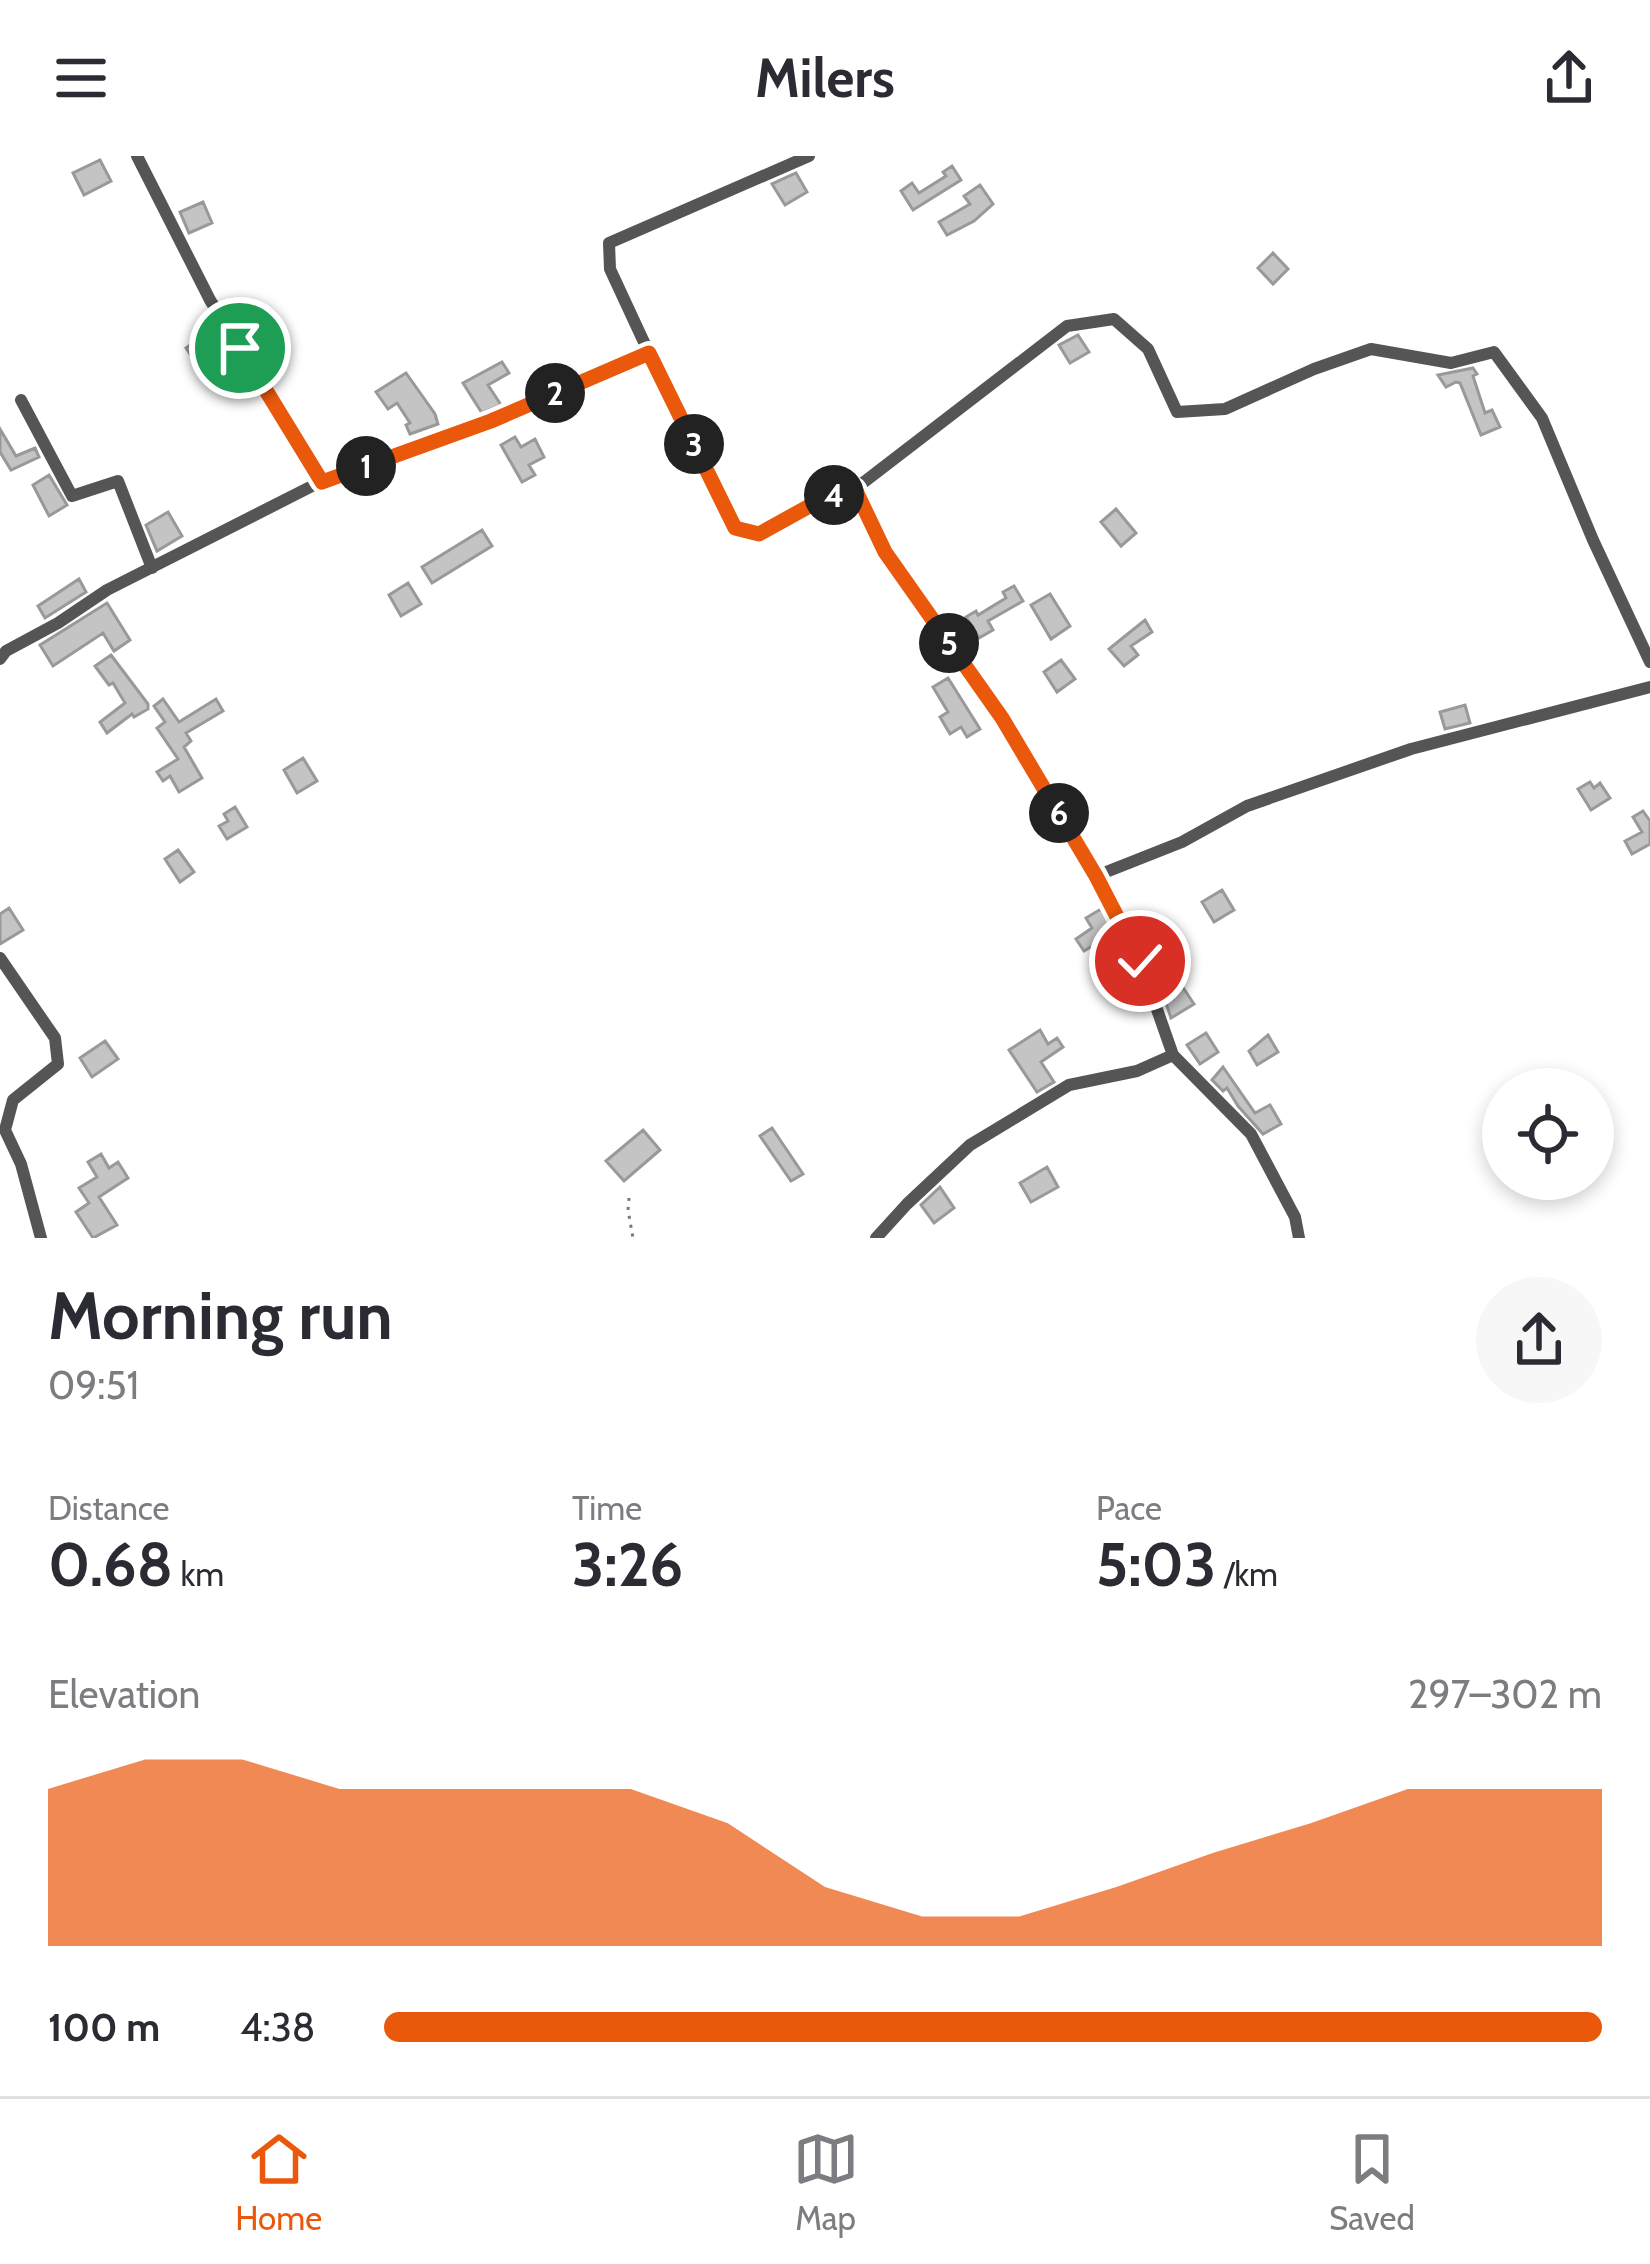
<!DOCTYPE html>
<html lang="en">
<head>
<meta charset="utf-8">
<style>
  :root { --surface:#fff; --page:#f7f7f7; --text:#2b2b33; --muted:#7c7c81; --line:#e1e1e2; --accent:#ea580c }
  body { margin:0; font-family:Cabin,sans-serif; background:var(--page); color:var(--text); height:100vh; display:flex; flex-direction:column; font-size:45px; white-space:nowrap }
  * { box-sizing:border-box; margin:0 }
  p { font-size:39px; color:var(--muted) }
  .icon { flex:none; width:66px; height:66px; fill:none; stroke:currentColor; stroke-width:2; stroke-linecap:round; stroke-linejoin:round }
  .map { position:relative; height:1082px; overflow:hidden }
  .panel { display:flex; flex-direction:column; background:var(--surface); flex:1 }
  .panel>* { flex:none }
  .buttons { position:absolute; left:1482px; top:912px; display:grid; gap:24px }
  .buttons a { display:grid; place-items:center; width:132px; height:132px; border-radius:50%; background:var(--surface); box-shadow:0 6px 18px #0003; font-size:60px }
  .pin { position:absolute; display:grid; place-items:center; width:102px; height:102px; color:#fff; margin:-51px; border:6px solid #fff; border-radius:50%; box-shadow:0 3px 12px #0007 }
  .km { position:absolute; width:60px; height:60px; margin:-30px; border-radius:50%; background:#222; color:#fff; font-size:33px; line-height:60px; text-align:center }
  .round { display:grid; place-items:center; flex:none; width:126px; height:126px; border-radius:63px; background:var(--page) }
  .head { display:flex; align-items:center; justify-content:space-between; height:204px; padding:0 48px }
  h1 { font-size:66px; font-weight:700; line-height:90px }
  .figures { display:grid; grid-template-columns:repeat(3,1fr); gap:18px; height:204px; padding:12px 48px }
  .figures div { display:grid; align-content:center }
  .figures b { font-size:60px; font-weight:700 }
  .figures small { font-size:33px; font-weight:400 }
  .figures p { font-size:33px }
  .chart { height:336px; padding:24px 48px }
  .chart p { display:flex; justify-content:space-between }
  .chart svg { width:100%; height:216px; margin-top:12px; fill:var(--accent); opacity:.7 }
  ul { padding:0 48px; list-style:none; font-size:39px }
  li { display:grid; grid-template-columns:192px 144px 1fr; align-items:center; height:90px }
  li i { height:30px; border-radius:15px; background:var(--accent) }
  header { display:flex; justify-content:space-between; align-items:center; height:156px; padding:0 48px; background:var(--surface); font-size:54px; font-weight:700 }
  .menu { display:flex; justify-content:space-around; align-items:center; height:168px; border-top:3px solid var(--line); background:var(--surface); font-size:33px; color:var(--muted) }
  .menu a { display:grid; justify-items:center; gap:6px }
  .menu .on { color:var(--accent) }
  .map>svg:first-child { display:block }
  .building { fill:#c4c4c4; stroke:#999; stroke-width:3 }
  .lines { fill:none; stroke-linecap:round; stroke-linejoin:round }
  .path { stroke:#777; stroke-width:3; stroke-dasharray:3 6; stroke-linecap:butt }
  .minor { stroke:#555; stroke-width:12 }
  .route-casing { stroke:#fff; stroke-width:24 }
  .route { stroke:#ea580c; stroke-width:15 }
</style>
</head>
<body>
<header><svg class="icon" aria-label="menu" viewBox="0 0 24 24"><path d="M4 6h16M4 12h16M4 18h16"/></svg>Milers<svg class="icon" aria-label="share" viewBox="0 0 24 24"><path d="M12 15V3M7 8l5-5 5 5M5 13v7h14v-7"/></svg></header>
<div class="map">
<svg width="1650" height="1082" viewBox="0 0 1650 1082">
  <rect width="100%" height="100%" fill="#fff"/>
  <!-- building -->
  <path class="building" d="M100 4 111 25 84 39 73 17Z
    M952 10 961 24 913 54 901 35 912 27 919 37 946 20 943 16Z
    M796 17 807 36 785 49 772 28Z
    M980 29 993 48 974 65 947 79 939 66 970 48 964 40Z
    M203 46 212 67 189 77 180 56Z
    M1273 97 1288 113 1273 128 1258 112Z
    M210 164 225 189 205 201 207 203 198 210 186 192 204 180 198 171Z
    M1078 179 1089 196 1070 207 1059 189Z
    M502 206 509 217 488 229 501 249 482 257 463 227Z
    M1473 212 1477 218 1473 220 1485 257 1492 254 1500 271 1481 279 1460 227 1456 226 1446 231 1438 219Z
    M406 217 435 258 438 268 410 278 406 269 410 267 397 247 388 253 376 236Z
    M0 273 16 300 35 292 39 301 11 314 0 296Z
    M515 281 521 291 535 283 544 301 529 309 535 319 522 326 501 289Z
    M49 319 67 349 49 360 33 329Z
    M1116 353 1136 377 1121 390 1101 366Z
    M168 356 182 380 157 395 146 369Z
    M482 374 492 390 432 427 422 411Z
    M79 423 86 436 45 462 38 450Z
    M408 427 421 448 401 460 389 439Z
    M1014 430 1023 445 988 465 993 474 979 482 966 461 976 455 978 459 1006 442 1003 436Z
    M1050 438 1070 470 1051 483 1031 449Z
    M107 447 130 484 114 495 103 477 53 510 40 489Z
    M1145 464 1152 476 1131 490 1138 499 1124 510 1109 493Z
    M111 499 148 548V553L134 561 132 558 107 577 100 566 125 547 113 527 109 529 95 510Z
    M1061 504 1075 523 1057 536 1044 516Z
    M948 522 980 573 967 581 961 571 950 578 940 561 948 556 933 531Z
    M163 543 179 566 216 543 223 555 186 577 191 585 184 591 202 622 179 636 170 620 163 625 157 616 178 603 157 572 165 566 154 550Z
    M1465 549 1470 567 1445 573 1440 556Z
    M303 602 317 625 297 637 284 614Z
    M1590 626 1594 632 1600 627 1610 642 1591 654 1578 633Z
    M235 651 247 671 227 683 219 670 228 665 224 658Z
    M1643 655 1650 665V688L1632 698 1625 685 1642 676 1633 661Z
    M178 694 194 716 180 726 165 703Z
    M1222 734 1234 754 1214 766 1202 746Z
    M9 752 23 774 0 788V758Z
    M1101 753 1114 777 1084 795 1076 783 1092 772 1086 762Z
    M1180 827 1194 848 1171 862 1163 838Z
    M1040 874 1048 888 1057 882 1063 891 1041 906 1054 926 1037 936 1009 894Z
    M1206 877 1218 896 1200 908 1187 889Z
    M1268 879 1278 896 1257 909 1249 895Z
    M105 885 118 903 92 921 80 902Z
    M1223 911 1255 957 1270 949 1281 968 1263 978 1238 950 1227 932 1223 935 1212 924Z
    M772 972 803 1018 791 1025 760 980Z
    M643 974 660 994 624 1025 606 1005Z
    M101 998 109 1012 118 1006 128 1022 99 1041 117 1069 93 1082 76 1056 89 1047 79 1032 97 1021 88 1006Z
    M1047 1011 1058 1031 1031 1046 1020 1027Z
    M940 1031 954 1052 934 1067 921 1049Z"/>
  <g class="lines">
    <!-- path -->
    <path class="path" d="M629 1042 628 1054 633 1082"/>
    <!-- minor -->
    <path class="minor" d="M137 0 210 144 322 325
      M649 197 610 113 609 87 809 0
      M21 244 72 340 118 325 152 412
      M855 333 885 396 1002 562 1096 720 1140 805 1173 899 1137 915 1069 929 970 989 907 1048 876 1082
      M0 503 6 495 58 467 107 434 322 325 491 265 649 197 735 372 759 378 823 342 855 333 1067 170 1114 163 1148 193 1177 256 1225 253 1314 213 1371 193 1451 207 1494 196 1542 262 1593 384 1650 506
      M1096 720 1182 686 1247 650 1411 593 1650 531
      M0 802 55 882 58 908 13 944 5 974 21 1008 41 1082
      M1173 899 1251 978 1295 1061 1299 1082"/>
  </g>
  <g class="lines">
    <!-- route casing -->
    <g class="route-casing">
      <path id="route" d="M240 192 322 326 491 265 649 197 735 372 759 378 824 342 855 333 885 396 1002 562 1096 720 1140 805"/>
    </g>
    <!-- route -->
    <use href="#route" class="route"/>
  </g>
</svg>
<div class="buttons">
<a><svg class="icon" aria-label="locate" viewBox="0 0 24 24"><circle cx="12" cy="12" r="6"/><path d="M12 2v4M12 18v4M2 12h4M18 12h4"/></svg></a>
</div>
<div class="pin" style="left:240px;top:192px;background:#1e9e55"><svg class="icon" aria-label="arrive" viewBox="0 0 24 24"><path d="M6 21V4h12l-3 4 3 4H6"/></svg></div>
<div class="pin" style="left:1140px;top:805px;background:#d93025"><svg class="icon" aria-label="check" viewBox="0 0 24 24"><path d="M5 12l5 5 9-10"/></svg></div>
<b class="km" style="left:366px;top:310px">1</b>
<b class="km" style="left:555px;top:237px">2</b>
<b class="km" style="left:694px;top:288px">3</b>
<b class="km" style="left:834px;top:339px">4</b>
<b class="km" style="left:949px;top:487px">5</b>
<b class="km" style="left:1059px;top:657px">6</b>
</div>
<section class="panel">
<div class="head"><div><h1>Morning run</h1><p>09:51</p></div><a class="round"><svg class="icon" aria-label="share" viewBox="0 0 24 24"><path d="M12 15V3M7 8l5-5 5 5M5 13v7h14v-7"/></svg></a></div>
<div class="figures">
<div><p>Distance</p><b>0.68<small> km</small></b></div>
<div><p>Time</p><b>3:26</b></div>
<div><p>Pace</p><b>5:03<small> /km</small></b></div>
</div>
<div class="chart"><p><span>Elevation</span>297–302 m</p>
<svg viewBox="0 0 160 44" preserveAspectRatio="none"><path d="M0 44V12L10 6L20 6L30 12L40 12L50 12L60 12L70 19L80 32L90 38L100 38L110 32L120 25L130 19L140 12L150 12L160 12V44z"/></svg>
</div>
<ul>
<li><b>100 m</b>4:38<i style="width:100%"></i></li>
</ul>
</section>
<nav class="menu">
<a class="on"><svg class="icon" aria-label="home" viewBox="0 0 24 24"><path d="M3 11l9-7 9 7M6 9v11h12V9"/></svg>Home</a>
<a><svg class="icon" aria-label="map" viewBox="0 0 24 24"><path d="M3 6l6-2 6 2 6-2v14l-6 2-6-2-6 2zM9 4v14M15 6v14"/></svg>Map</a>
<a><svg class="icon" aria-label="saved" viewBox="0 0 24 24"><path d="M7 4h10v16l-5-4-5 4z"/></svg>Saved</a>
</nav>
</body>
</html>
